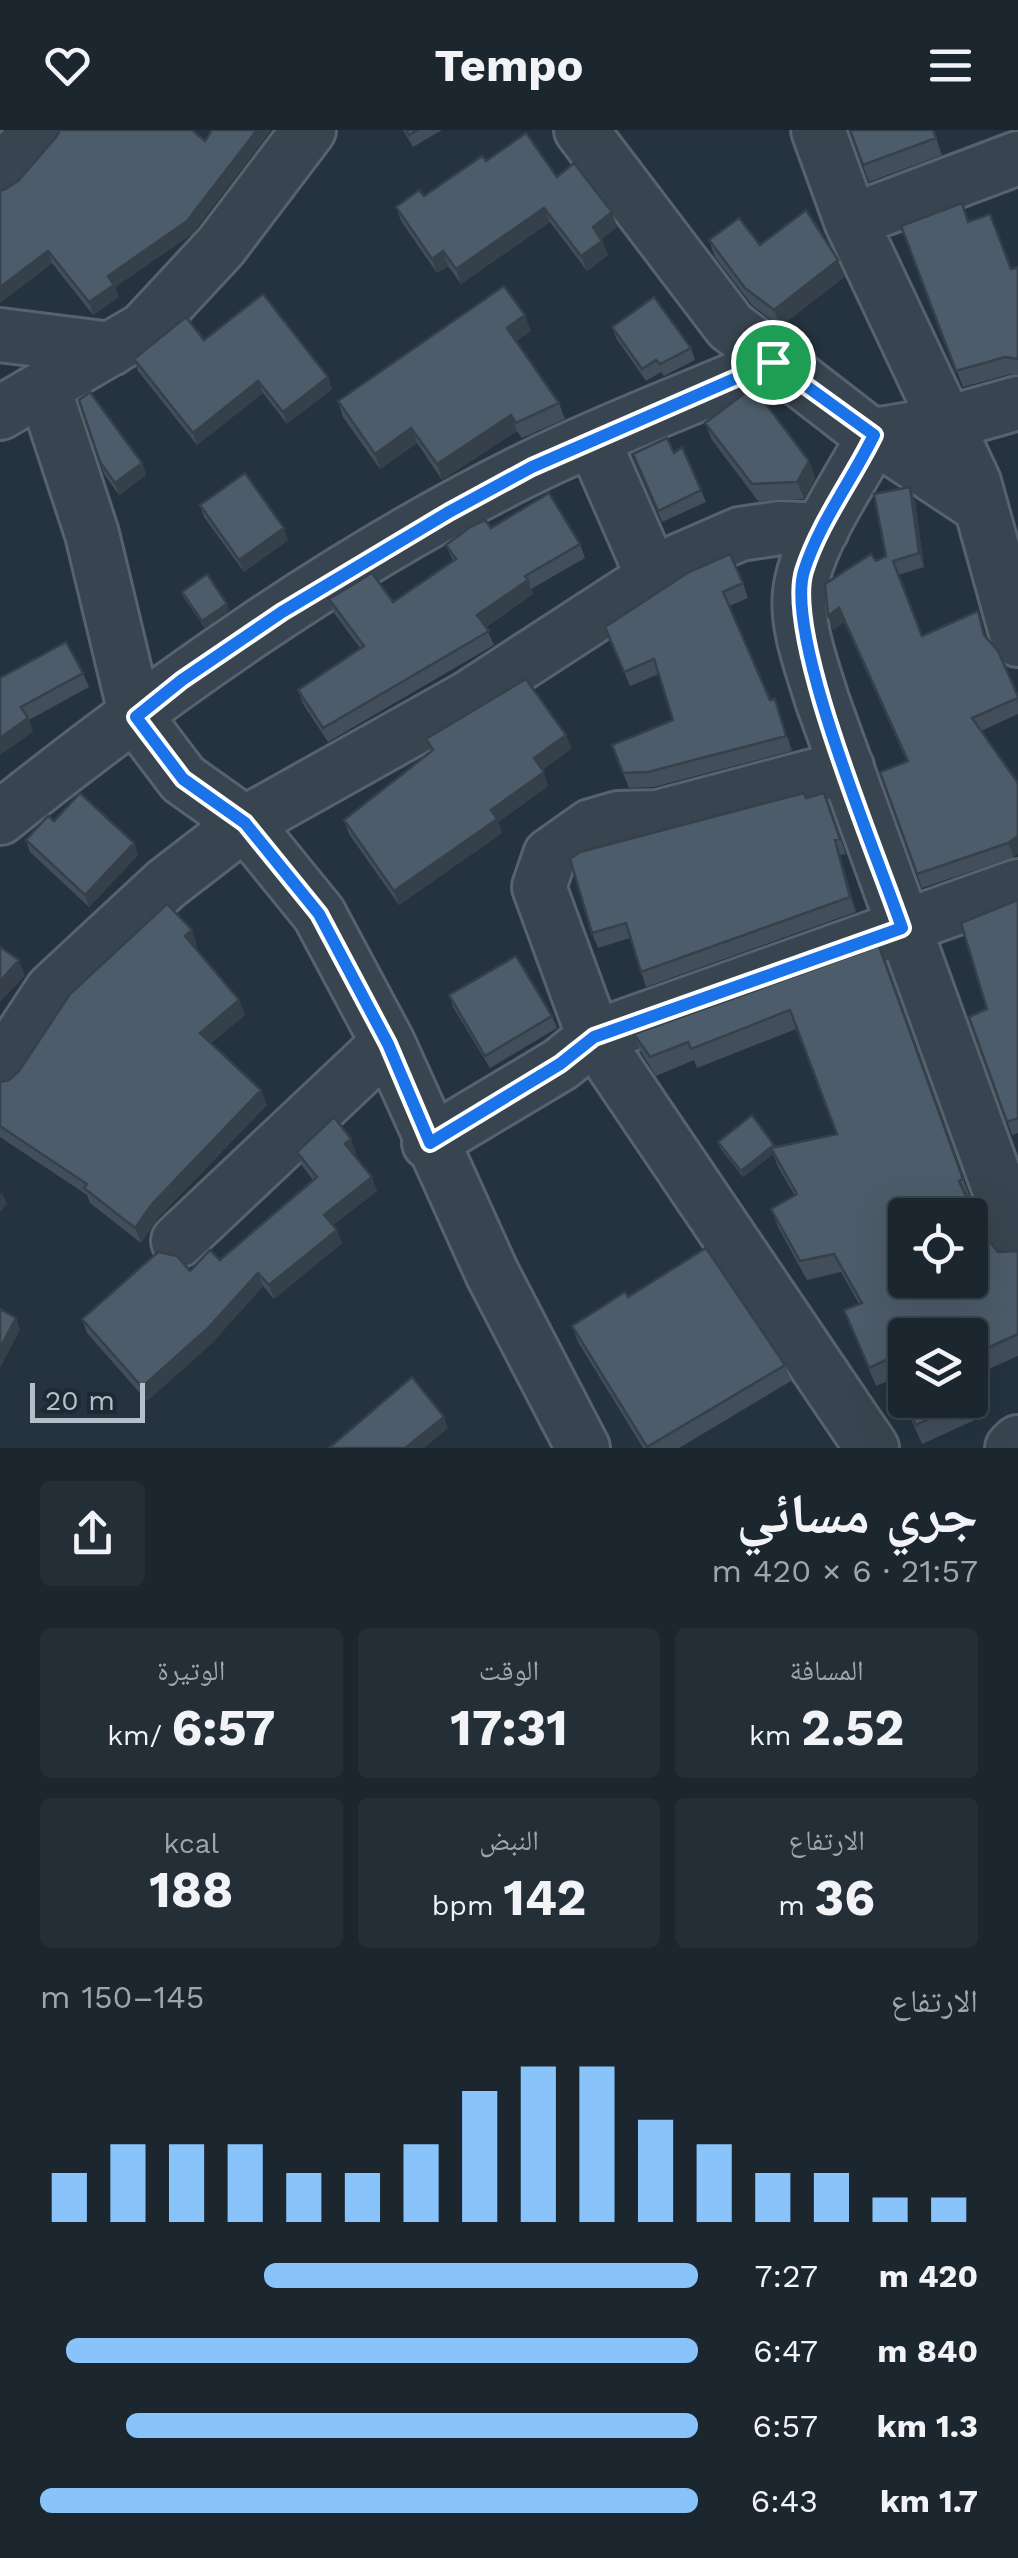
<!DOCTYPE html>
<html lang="ar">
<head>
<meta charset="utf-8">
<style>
  :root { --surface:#1b262f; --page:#242e37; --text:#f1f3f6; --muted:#a0a5aa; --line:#39434b; --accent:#88c3fa }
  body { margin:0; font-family:"Work Sans","Noto Naskh Arabic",sans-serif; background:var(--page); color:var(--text); direction:rtl; height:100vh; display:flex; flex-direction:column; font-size:38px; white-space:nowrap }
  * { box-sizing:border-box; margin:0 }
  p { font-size:32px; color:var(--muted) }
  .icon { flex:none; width:55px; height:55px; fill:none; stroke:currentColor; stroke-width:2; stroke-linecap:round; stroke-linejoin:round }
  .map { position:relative; height:1318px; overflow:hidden; direction:ltr }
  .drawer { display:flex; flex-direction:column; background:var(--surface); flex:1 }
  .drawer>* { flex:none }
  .buttons { position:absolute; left:888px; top:1068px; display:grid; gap:20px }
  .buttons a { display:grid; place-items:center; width:100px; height:100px; border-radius:10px; background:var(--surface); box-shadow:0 10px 40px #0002,0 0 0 2px var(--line); font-size:50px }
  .scale { position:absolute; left:30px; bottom:25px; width:115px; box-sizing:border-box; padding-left:10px; border:5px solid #b4bfca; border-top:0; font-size:28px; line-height:35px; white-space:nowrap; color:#b4bfca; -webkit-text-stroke:8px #1d2934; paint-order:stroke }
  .pin { position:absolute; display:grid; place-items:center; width:85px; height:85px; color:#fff; margin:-42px; border:5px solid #fff; border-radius:50%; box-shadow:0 2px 10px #0007 }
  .round { display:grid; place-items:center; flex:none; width:105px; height:105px; border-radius:10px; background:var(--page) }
  .head { display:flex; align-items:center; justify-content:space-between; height:170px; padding:0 40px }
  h1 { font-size:55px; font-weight:700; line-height:75px }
  .metrics { display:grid; grid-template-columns:repeat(3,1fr); gap:15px; height:170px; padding:10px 40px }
  .metrics div { display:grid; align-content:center; border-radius:10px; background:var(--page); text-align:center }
  .metrics b { font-size:50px; font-weight:700 }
  .metrics small { font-size:28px; font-weight:400 }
  .metrics p { font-size:28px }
  .chart { height:280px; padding:20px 40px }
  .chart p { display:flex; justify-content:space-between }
  .chart svg { width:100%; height:180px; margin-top:10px; stroke:var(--accent); stroke-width:6 }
  ul { padding:0 40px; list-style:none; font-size:32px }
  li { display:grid; grid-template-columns:160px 120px 1fr; align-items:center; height:75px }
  li i { height:25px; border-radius:12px; background:var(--accent) }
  header { display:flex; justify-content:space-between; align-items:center; height:130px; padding:0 40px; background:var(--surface); font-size:45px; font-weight:700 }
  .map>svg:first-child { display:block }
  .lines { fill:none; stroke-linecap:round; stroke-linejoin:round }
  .minor-casing { stroke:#56626d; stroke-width:58 }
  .minor { stroke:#38444f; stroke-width:52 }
  .wall { fill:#424f5b; fill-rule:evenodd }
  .shaded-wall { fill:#36404a }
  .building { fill:#4d5c6a; stroke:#36404a; stroke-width:2.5; fill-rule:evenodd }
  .route-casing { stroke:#fff; stroke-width:20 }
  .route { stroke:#1a73e8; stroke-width:12 }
</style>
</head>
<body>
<header><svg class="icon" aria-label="menu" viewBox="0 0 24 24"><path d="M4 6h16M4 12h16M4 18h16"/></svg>Tempo<svg class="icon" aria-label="heart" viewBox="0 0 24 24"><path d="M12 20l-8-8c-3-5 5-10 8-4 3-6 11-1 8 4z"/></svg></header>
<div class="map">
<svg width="1018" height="1318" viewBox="0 0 1018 1318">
  <rect width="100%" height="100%" fill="#24333f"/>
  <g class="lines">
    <!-- minor casing -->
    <g class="minor-casing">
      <path id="minor" d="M581 0 730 196 863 299 978 375
        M818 0 851 91 974 352 1018 510
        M0 44 39 0
        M851 91 1018 28
        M0 205 111 219
        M44 258 92 404 136 587 183 649 245 693 319 784 388 913 492 1143 583 1318
        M1018 273 947 293 874 305C851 352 806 411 800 462 796 497 812 536 822 570L1018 1111
        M0 283 144 199 221 116 309 0
        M594 312 653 447
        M847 637 658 687 619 688 591 696 550 725 539 757 594 907 872 1318
        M0 688C164 557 341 431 530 338 609 299 693 268 773 233
        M0 939 52 860 166 754 245 693 468 568 680 430 740 404 780 398 822 400
        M429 1013 561 934 594 907 1018 756
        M178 1111 388 913
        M1012 1318 1018 1312"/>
    </g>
    <!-- minor -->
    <use href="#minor" class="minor"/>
  </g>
  <!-- wall -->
  <path class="wall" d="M212 0H271L192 104 115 157 119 167 93 185 52 133 0 173V60H4L18 51 57 6 205 11Z
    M403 0H442L413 17Z
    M850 0H933L942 25 869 52Z
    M486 31 557 47 617 97 601 109 608 125 587 141 550 92 461 154 448 136 437 143 401 91 396 77 424 66Z
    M968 92 1011 139 1018 137V245L1011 244 963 257 901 96Z
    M709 110 760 115 838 130 844 147 780 197 752 175 715 127Z
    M612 197 691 218 695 230 664 246 661 242 646 251 616 208Z
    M531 201 516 211 559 273 565 289 522 308 517 301 442 350 417 313 380 339 343 287 338 271Z
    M204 210 328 247 332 259 287 294 263 263 197 315 138 241 134 229Z
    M79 270 142 333 146 345 119 365 104 344Z
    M705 293 809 331 815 348 804 369 758 371 712 310Z
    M674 323 701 360 706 372 662 392 633 324Z
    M915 371 924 437 898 445 922 506 986 507 1018 566V584L981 601 1014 727 922 758 880 642 907 632 844 492 833 500 886 426Z
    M200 375 288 410 244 442 204 387Z
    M491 398 580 414 585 428 531 459 533 464 486 497 494 515 328 612 303 574 298 560 360 518 334 483 329 469 393 472 453 431 446 415Z
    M743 453 748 468 729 476 770 570 775 569 792 621 654 657 629 658 612 615 673 590 659 544 630 556 605 497Z
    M182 462 227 474 229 480 205 498 184 468Z
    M83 543 89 557 29 590 33 602 0 548Z
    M566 605 571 619 542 640 548 656 498 692 502 703 399 775 349 704 344 690 431 622 426 609Z
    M824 663 846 724 840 725 856 782 646 857 630 808 598 818 592 803 806 668Z
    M54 691 134 713 138 725 89 777 30 722 26 710Z
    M1018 770V1003L1012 1005 969 887 987 879Z
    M197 815 195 817 245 885 211 913 267 975 157 1089 141 1113 90 1073 87 1065 0 1007V952L9 950Z
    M879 816 970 1067 967 1069 984 1104 998 1122 1018 1121V1226L971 1247 986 1285 922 1314 893 1249 876 1256 844 1180 859 1174 841 1142 807 1150 778 1097 771 1079 795 1066 778 1037 773 1024 743 1047 720 1018 718 1012 774 1015 776 1018 836 1004 796 899 697 938 694 930 656 946 641 922 634 904ZM905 1205H970V1270Z
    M449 865 552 886 557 898 490 938 453 877Z
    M297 1022 356 1023 354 1025 377 1061 333 1095 342 1113 274 1169 263 1156 212 1213 147 1271 87 1203 82 1189 190 1141 220 1130 313 1050 302 1036Z
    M572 1196 785 1235 791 1251 679 1318H643L578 1212Z"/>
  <!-- shaded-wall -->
  <path class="shaded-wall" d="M257 0H271L192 104 115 157 119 167 93 185 89 172 108 146Z
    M544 78 550 92 461 154 456 139Z
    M612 82 617 97 598 112 593 97Z
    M602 111 608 125 587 141 581 126Z
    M48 121 52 133 0 173V157Z
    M443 121 448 136 437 143 432 129Z
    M838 130 844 147 780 197 774 180Z
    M525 185 531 201 512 214 507 198Z
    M328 247 332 259 287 294 283 282Z
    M258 251 263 263 197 315 193 303Z
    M511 285 517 301 442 350 437 334Z
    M411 298 417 313 380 339 375 324Z
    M809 331 815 348 804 369 797 352Z
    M142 333 146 345 119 365 115 353Z
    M910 357 915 371 924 437 919 423Z
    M284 398 288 410 244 442 239 430Z
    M528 450 533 464 482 499 477 485Z
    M227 474 229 480 205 498 202 491Z
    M839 478 844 492 833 500 828 486Z
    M28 588 33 602 0 625V608Z
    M566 605 571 619 539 642 534 628Z
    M544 642 548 656 498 692 502 703 399 775 394 761 491 680Z
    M1018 706V724L1014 727 1008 713Z
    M835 710 840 725 856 782 850 767Z
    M134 713 138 725 89 777 85 765Z
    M192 800 197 815 191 821 185 806Z
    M19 830 25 846 0 872V851Z
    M239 870 245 885 205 918 200 903Z
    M261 960 267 975 157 1089 141 1113 135 1098 152 1074Z
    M351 1009 356 1023 350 1028 345 1014Z
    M774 1015 777 1021 771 1018 773 1024 743 1047 741 1041Z
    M372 1047 377 1061 329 1098 324 1085Z
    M2 1062 7 1074 0 1082V1065Z
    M337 1100 342 1113 274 1169 269 1155Z
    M258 1143 263 1156 212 1213 147 1271 142 1257Z
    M16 1188 20 1200 0 1238V1218Z
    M444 1287 448 1298 424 1318H405Z"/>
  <!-- building -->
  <path class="building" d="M60 0H192L205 11 212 0H257L187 91 108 146 114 155 89 172 48 121 0 157V60H4L18 51 57 6Z
    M406 0H418L409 5Z
    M850 0H933L936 8 863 35Z
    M526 3 557 47 574 33 612 82 593 97 602 111 581 126 544 78 456 139 443 121 432 129 396 77 419 60 424 66 482 26 486 31Z
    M962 73 968 92 990 84 1011 139 1018 137V229L1005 227 956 241 901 96Z
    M806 80 838 130 774 180 745 158 709 110 739 88 760 115Z
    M504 156 525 185 507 198 559 273 516 293 511 285 437 334 411 298 375 324 338 271Z
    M263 164 328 247 283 282 258 251 193 303 134 229 186 187 204 210Z
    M654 167 691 218 660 234 656 230 642 239 612 197Z
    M753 257 809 331 797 352 752 354 705 293Z
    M90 262 142 333 115 353 100 332 79 270Z
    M667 308 674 323 682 317 701 360 658 381 633 324Z
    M245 343 284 398 239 430 200 375Z
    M910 357 919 423 893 431 922 506 978 481 984 505 998 521 1018 566V568L972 588 1018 653V706L1008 713 917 744 880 642 908 631 839 478 828 486 825 454 871 424 876 431 886 426 874 364Z
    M549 363 580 414 525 446 528 450 477 485 489 501 323 598 298 560 364 516 329 469 372 443 393 472 456 429 446 415 470 397 485 390 491 398Z
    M730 424 743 453 723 462 770 570 775 569 786 606 648 642 623 643 612 615 673 590 654 529 624 542 605 497 689 442Z
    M207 444 227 474 202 491 182 462Z
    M66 512 83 543 21 577 28 588 0 608V548Z
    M526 549 566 605 534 628 544 642 491 680 497 689 394 761 344 690 433 620 426 609Z
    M80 663 134 713 85 765 26 710 48 686 54 691Z
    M804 663 806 668 824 663 840 709 835 710 850 767 641 842 626 793 592 803 570 729 580 722Z
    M1018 770V988L1007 992 969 887 987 879 961 793Z
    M167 774 192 800 185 806 239 870 200 903 261 960 152 1074 135 1098 84 1058 87 1054 0 996V952L9 950 19 941 70 864Z
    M879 816 963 1049 959 1051 984 1104 998 1122 1018 1121V1204L970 1226V1205H905V1270H970V1245L979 1266 916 1295 886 1230 869 1238 844 1180 862 1173 834 1124 800 1131 771 1079 797 1064 771 1018 837 1004 790 880 691 919 688 912 650 927 634 904ZM905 1085H970V1150H905Z
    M0 817 19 830 0 851Z
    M516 826 552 886 485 926 449 865Z
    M752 985 774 1015 741 1041 718 1012Z
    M334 987 351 1009 345 1014 372 1047 324 1085 337 1100 269 1155 258 1143 207 1199 142 1257 82 1189 158 1122 177 1126 190 1141 210 1120 220 1130 317 1047 297 1022Z
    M706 1118 785 1235 647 1317 572 1196 625 1162 628 1167Z
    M0 1179 16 1188 0 1218Z
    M412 1247 444 1287 405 1318H329Z"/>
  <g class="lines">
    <!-- route casing -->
    <g class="route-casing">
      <path id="route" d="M773 232 874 305C852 350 819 393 804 441 784 507 877 724 902 798L594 907 560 934 430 1013 388 914 319 784 245 693 183 649 136 587 182 550 282 482 449 382 532 337Z"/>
    </g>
    <!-- route -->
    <use href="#route" class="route"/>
  </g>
</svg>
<div class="buttons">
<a><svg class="icon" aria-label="locate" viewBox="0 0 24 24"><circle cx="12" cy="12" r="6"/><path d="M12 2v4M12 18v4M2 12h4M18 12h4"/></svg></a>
<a><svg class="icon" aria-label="layers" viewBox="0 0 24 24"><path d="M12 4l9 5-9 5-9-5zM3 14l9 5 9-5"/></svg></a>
</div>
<div class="scale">20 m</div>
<div class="pin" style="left:773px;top:232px;background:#1e9e55"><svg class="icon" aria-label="arrive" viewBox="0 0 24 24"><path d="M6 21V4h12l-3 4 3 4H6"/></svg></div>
</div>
<section class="drawer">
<div class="head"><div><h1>جري مسائي</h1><p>21:57 · 6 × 420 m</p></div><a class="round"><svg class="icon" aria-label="share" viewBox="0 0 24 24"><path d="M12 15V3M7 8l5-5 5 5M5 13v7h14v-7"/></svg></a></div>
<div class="metrics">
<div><p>المسافة</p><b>2.52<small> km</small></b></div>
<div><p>الوقت</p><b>17:31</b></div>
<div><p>الوتيرة</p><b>6:57<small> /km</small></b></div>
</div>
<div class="metrics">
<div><p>الارتفاع</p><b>36<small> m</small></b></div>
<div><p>النبض</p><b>142<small> bpm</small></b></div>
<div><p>kcal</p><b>188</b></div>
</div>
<div class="chart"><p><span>الارتفاع</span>145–150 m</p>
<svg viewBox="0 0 160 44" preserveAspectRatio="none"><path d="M5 44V32M15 44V25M25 44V25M35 44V25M45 44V32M55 44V32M65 44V25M75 44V12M85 44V6M95 44V6M105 44V19M115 44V25M125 44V32M135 44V32M145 44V38M155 44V38"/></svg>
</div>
<ul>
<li><b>420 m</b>7:27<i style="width:66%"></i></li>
<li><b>840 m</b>6:47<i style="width:96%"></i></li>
<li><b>1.3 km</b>6:57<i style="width:87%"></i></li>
<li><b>1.7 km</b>6:43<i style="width:100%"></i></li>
</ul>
</section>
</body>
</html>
